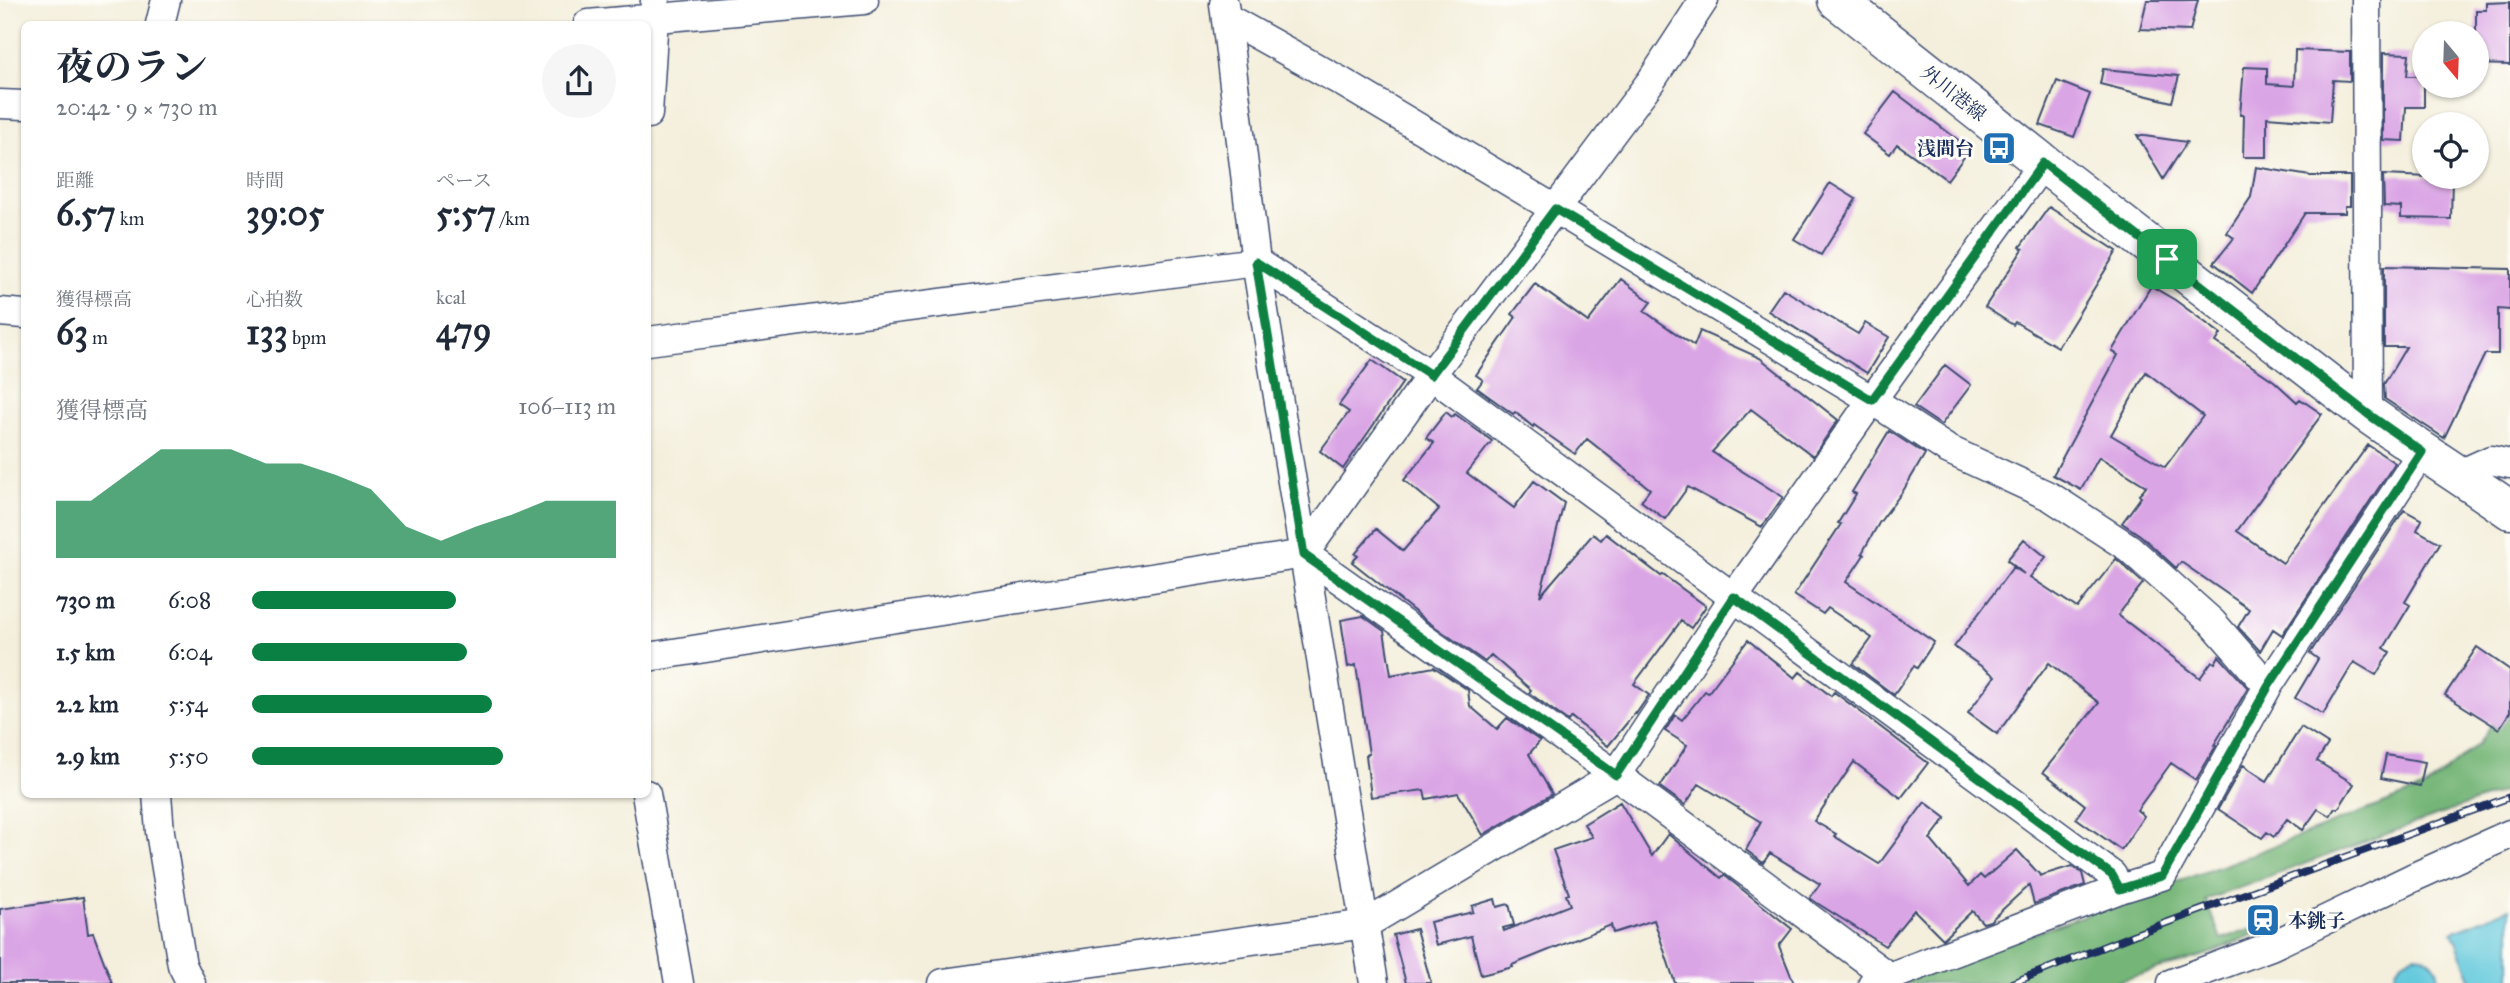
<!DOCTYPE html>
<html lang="ja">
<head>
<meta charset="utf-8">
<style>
  :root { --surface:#fff; --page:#f6f6f7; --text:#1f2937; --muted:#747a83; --accent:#0b8043 }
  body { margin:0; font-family:"IM FELL Great Primer","Noto Serif JP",serif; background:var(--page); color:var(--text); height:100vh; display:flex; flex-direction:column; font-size:26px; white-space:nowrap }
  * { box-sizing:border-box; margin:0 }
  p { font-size:23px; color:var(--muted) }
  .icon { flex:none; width:38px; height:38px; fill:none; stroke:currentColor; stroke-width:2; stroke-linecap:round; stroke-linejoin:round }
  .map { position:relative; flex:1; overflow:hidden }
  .side { position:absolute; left:21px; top:21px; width:630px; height:777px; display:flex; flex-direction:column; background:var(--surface); border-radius:10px; box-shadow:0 2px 5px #0004 }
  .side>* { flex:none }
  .needle { width:46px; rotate:161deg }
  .tools { position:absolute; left:2412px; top:21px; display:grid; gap:14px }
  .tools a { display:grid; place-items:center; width:77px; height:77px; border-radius:50%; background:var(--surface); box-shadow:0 2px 5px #0004; font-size:35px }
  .pin { position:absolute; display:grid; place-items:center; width:60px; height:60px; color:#fff; margin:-30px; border-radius:14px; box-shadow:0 4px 10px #0006 }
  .round { display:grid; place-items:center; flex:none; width:74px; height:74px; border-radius:37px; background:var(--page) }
  .head { display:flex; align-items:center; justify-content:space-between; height:119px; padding:0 35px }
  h1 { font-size:38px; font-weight:700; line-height:52px }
  .metrics { display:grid; grid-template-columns:repeat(3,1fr); gap:10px; height:119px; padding:7px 35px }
  .metrics div { display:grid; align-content:center }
  .metrics b { font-size:35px; font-weight:700 }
  .metrics small { font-size:19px; font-weight:400 }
  .metrics p { font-size:19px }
  .chart { height:196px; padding:14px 35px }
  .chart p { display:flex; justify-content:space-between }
  .chart svg { width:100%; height:126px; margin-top:7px; fill:var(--accent); opacity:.7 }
  ul { padding:0 35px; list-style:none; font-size:23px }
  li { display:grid; grid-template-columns:112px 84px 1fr; align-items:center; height:52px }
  li i { height:18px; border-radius:9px; background:var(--accent) }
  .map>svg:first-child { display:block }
  .forest { fill:#74b577; stroke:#48726a; stroke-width:2 }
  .water { fill:#5fc8db; stroke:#3d7c9c; stroke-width:2 }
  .building { fill:#daa5e5; fill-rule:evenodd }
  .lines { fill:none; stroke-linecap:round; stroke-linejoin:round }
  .minor-casing { stroke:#3c4c71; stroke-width:31 }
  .secondary-casing { stroke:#3c4c71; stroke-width:41 }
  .minor { stroke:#fff; stroke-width:28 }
  .secondary { stroke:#fff; stroke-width:38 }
  .rail-casing { stroke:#1b2f5e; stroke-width:8 }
  .rail { stroke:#fdfcf7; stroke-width:5; stroke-dasharray:16; stroke-linecap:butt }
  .route-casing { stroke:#fff; stroke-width:14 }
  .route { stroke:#0b8043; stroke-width:9 }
  .labels { text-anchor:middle; stroke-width:6; stroke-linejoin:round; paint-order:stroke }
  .street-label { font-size:19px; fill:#1b2f5e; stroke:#fdfcf7 }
  .poi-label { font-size:19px; font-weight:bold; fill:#1b2f5e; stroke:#fdfcf7; text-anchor:end }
</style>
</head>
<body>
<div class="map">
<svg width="2510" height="983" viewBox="0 0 2510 983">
  <rect width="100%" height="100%" fill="#fdfcf7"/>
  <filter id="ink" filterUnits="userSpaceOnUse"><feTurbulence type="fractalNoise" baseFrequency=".0143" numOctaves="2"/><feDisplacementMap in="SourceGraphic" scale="14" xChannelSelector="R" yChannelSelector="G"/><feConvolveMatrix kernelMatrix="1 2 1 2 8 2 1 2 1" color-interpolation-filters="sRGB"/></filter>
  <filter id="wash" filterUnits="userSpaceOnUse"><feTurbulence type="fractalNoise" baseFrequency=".00686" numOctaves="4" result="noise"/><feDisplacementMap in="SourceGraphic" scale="28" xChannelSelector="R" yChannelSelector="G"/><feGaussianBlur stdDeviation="1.57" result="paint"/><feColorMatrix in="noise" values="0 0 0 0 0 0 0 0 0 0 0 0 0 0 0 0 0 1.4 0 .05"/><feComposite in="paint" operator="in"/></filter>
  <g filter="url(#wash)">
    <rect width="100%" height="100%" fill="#f4efdc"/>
    <!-- forest -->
    <path class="forest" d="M2510 698V789L2206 900 2221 939 2271 923 2273 926 2208 954 2113 983H1896L2235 861 2427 787 2479 743Z"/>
    <!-- water -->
    <path class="water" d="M2510 908V983H2473L2452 932Z
      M2415 955C2432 956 2440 967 2438 983H2395C2393 968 2401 959 2415 955Z"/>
    <g id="blocks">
      <!-- building -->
      <path class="building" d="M2147 0H2198L2190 31 2140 29Z
        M2510 2V65L2476 64V10H2486V3Z
        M2295 50 2350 52V81L2333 80 2330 122 2267 117V157H2243L2244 115H2240L2244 67 2267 68V84L2294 86Z
        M2383 53 2409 54 2407 76H2424V107H2406L2404 141 2383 140Z
        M2103 69 2179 76 2172 102 2100 84Z
        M2057 81 2090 94 2074 137 2040 125Z
        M1895 92 1970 149 1947 180 1897 144 1890 154 1863 134Z
        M2137 135 2187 142 2163 179Z
        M2256 167 2310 176H2350V206H2345V213H2305L2252 293 2214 263 2234 238 2227 233 2251 197Z
        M2383 175 2452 178 2451 219 2401 218V207L2384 206Z
        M1830 183 1856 199 1821 255 1794 239Z
        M2049 207 2117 251 2058 347 2015 322 2013 325 1985 307 2023 249 2020 247Z
        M2384 266 2510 269V310L2498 309V354H2485L2444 438 2385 399 2384 384 2406 347H2384Z
        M1621 279 1651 302 1644 311 1694 346 1700 331 1760 358 1838 420 1813 456 1751 409 1712 452 1783 497 1762 527 1688 487 1665 519 1641 501 1650 489 1587 439 1575 454 1534 425 1533 427 1515 412 1513 414 1477 388 1483 380 1476 375 1516 317 1512 314 1535 284 1588 322Z
        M2151 286 2175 300 2221 334 2216 342 2274 381 2297 402 2300 399 2322 414 2237 531 2283 563 2368 445 2395 463 2282 635 2273 629 2260 651 2238 627 2249 609 2181 562 2176 568 2140 535 2122 523 2141 497 2139 495 2146 486 2099 457 2081 490 2053 475 2118 355 2112 351ZM2146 372 2203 416 2165 467 2111 435Z
        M1783 289 1858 334 1865 323 1889 337 1867 373 1768 311Z
        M1372 360 1403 382 1343 469 1320 451 1349 412 1339 405Z
        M1945 365 1971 385 1941 425 1914 407Z
        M1446 412 1452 417 1455 414 1492 441 1467 473 1514 508 1534 481 1564 503 1540 596 1593 534 1601 540 1606 534 1661 576 1663 575 1706 606 1691 628 1681 621 1634 684 1649 695 1636 714 1635 713 1608 746 1571 717 1568 721 1529 693 1531 690 1491 655 1485 662 1424 619 1352 562 1358 556 1355 554 1376 529 1403 551 1439 509 1404 480 1434 443 1426 438Z
        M1889 431 1925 454 1903 491 1879 523 1862 553 1864 555 1846 582 1934 642 1917 668 1914 666 1894 695 1853 664 1872 638 1828 608 1823 614 1794 595 1841 524 1838 523 1856 494 1852 492Z
        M2404 510 2422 520 2417 530 2440 543 2405 602 2410 605 2384 648 2390 652 2376 675 2354 662 2323 714 2295 698 2318 659 2310 653Z
        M2024 539 2046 557 2030 577 2077 608 2116 559 2119 561 2143 583 2118 615 2200 678 2212 661 2215 663 2219 656 2248 688 2214 745 2216 746 2196 780 2171 763 2137 810 2144 816 2121 850 2076 818 2085 805 2043 772 2099 703 2049 663 1997 734 1968 713 1995 676 1954 647 2013 567 2024 574 2007 560Z
        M1363 616 1384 631 1391 675 1434 667 1468 690 1470 706 1497 729 1507 718 1540 741 1529 754 1552 794 1483 835 1458 793 1426 799 1424 790 1371 797 1366 755 1369 754 1356 665 1348 667 1341 620Z
        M1748 640 1795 678 1800 672 1831 696 1834 692 1928 763 1901 798 1854 762 1814 821 1836 834 1834 836 1879 864 1925 802 1946 818 1930 839 1969 886 1980 875 1984 879 2017 850 2040 875 2039 876 2072 866 2082 873 2085 885 2034 904 2029 885 1990 921 1983 923 1972 911 1943 939 1914 910 1885 946 1817 903 1810 898 1820 884 1770 853 1763 863 1746 850 1761 822 1699 784 1685 805 1660 787 1687 745 1665 731 1675 715 1682 720 1705 691 1708 693Z
        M2477 647 2510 670V712L2499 729 2445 695Z
        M2301 727 2328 744 2317 761 2354 784 2338 809 2335 808 2330 816 2318 809 2303 830 2287 819 2274 837 2267 832 2262 838 2218 809 2243 765 2267 781Z
        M2386 755 2425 762 2420 786 2381 778Z
        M1620 802 1652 856 1668 834 1721 878 1724 875 1792 929 1779 946 1794 983H1675L1654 920 1613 933 1611 925 1512 965 1513 967 1481 975 1471 936 1436 945 1430 922 1473 912 1472 906 1495 899 1497 907 1509 904 1514 925 1503 928 1504 931 1570 905 1566 895 1569 894 1553 850 1592 837 1584 824Z
        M83 897 88 934 93 933 112 983H0V909Z
        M1416 929 1431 983H1406L1393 935Z"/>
    </g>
  </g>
  <g filter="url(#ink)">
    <use href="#blocks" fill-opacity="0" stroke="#3c4c71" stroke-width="2"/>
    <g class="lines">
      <!-- minor casing -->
      <g class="minor-casing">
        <path id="minor" d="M2366 0 2368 414
          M1224 4 1256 262 1374 983
          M1227 18 1342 82 1555 209 1872 400 1947 449 2051 497 2129 548 2212 622 2268 686
          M160 24 166 0
          M588 24 864 0
          M0 104 24 105
          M648 114 655 0
          M0 312 24 314
          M648 341 1256 262 1431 375 2112 875 2120 889
          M2460 474 2491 460 2510 464
          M1304 554 1431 375 1651 81 1704 0
          M648 657 1304 554 1616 775 1889 977
          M157 794 160 832 182 965 191 983
          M646 794 679 983
          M943 983 1366 924 1616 775 1734 597 1872 400 2043 163
          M1873 983 2120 889 2162 876 2268 686 2422 452
          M2172 983 2271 946 2412 878 2510 834"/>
      </g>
      <!-- secondary casing -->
      <g class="secondary-casing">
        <path id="secondary" d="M1837 0 2043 163 2368 414C2415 447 2463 477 2510 510"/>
      </g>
      <!-- minor -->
      <use href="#minor" class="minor"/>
      <!-- secondary -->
      <use href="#secondary" class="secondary"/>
      <!-- rail casing -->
      <g class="rail-casing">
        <path id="rail" d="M2012 983 2133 935 2510 797"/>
      </g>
      <!-- rail -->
      <use href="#rail" class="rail"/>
    </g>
  </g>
  <g class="lines" filter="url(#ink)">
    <!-- route casing -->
    <g class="route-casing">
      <path id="route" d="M2043 163 2368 414 2422 452 2268 687 2162 876 2120 889 2112 875 1734 597 1616 775 1304 555 1256 262 1431 375 1555 209 1872 400Z"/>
    </g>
    <!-- route -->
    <use href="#route" class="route"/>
  </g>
  <!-- icons -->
  <defs>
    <g id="bus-square" transform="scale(1.75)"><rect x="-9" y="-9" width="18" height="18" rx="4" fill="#1f6fb2" stroke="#fdfcf7"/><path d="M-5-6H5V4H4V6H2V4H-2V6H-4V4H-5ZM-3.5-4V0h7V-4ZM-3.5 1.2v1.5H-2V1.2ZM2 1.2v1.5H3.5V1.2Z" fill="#fff"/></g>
    <g id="station-square" transform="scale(1.75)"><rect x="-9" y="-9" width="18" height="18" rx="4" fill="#1f6fb2" stroke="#fdfcf7"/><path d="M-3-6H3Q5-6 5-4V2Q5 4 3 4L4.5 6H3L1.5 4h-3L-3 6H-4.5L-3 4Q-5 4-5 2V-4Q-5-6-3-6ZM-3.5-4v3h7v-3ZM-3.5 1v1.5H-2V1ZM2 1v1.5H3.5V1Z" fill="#fff"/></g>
  </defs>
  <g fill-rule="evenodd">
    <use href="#bus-square" x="1999" y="148"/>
    <use href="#station-square" x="2263" y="920"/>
  </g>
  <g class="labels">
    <!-- street labels -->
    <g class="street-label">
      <text transform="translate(1954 93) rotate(38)" y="7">外川港線</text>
    </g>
    <!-- poi labels -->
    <g class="poi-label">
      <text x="1974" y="155">浅間台</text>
      <text x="2288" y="927" text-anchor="start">本銚子</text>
    </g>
  </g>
</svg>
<div class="tools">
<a><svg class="needle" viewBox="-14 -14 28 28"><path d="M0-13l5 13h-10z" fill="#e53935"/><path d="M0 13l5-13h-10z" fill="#747a83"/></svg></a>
<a><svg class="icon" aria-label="locate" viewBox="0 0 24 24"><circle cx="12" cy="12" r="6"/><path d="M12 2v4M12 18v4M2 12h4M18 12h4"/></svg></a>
</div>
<div class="pin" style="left:2167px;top:259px;background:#1e9e55"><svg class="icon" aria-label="arrive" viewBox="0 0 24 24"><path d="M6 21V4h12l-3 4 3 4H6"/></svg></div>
<section class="side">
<div class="head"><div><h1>夜のラン</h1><p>20:42 · 9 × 730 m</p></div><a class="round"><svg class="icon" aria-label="share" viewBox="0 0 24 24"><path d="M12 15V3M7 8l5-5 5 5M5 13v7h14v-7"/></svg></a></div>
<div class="metrics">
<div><p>距離</p><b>6.57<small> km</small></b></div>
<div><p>時間</p><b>39:05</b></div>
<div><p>ペース</p><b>5:57<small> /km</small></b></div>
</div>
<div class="metrics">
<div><p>獲得標高</p><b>63<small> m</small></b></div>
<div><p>心拍数</p><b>133<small> bpm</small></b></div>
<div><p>kcal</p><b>479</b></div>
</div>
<div class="chart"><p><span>獲得標高</span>106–113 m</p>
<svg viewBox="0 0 160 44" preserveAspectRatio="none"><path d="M0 44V24L10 24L20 15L30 6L40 6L50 6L60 11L70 11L80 15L90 20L100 33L110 38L120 33L130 29L140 24L150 24L160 24V44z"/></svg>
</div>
<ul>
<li><b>730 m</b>6:08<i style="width:56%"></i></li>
<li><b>1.5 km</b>6:04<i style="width:59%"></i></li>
<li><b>2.2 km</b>5:54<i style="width:66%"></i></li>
<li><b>2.9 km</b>5:50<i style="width:69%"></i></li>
</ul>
</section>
</div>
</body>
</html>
